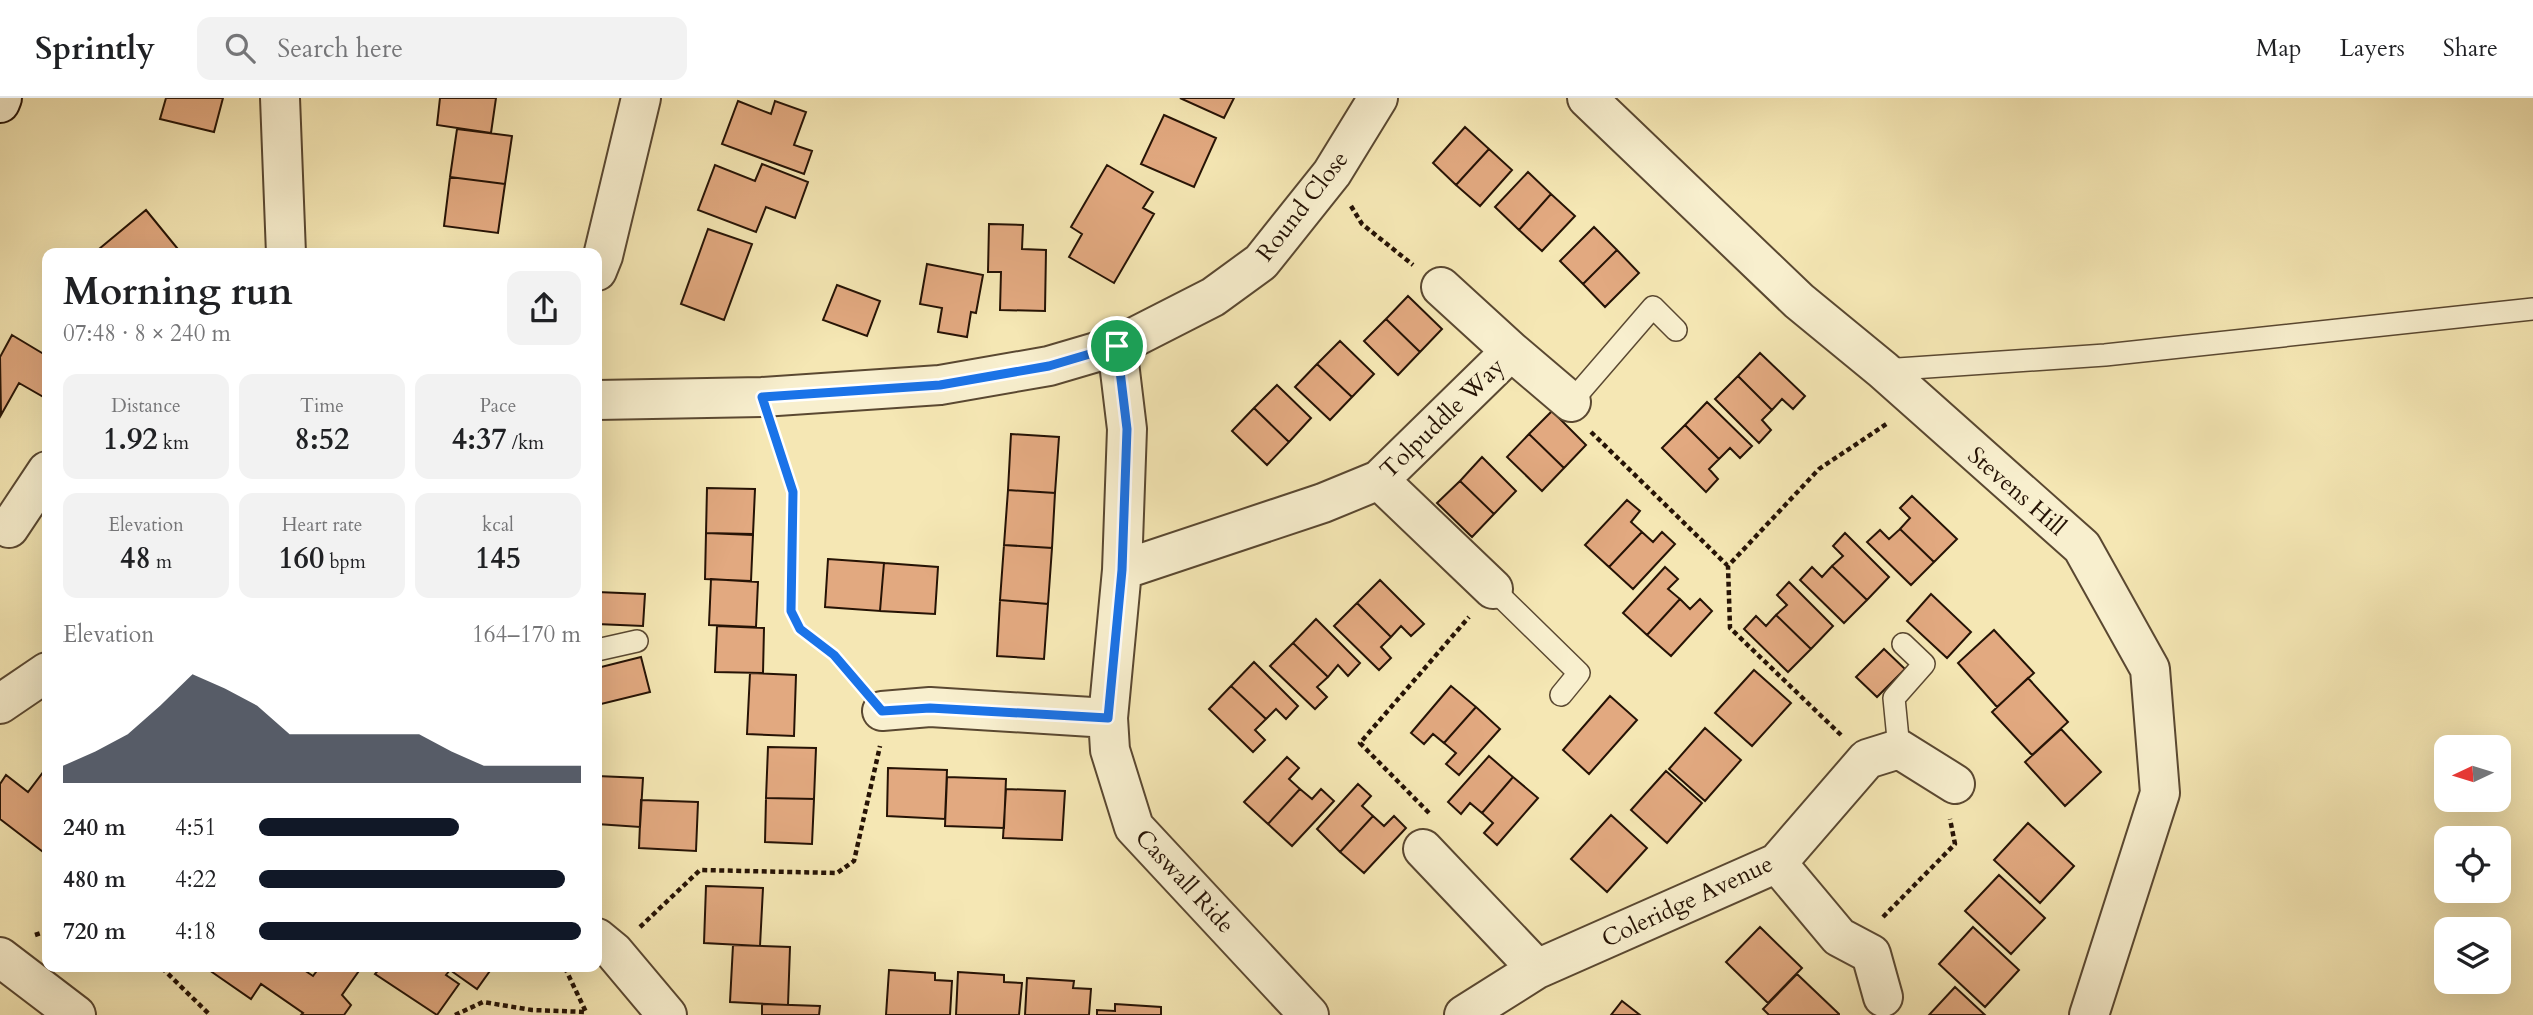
<!DOCTYPE html>
<html lang="en">
<head>
<meta charset="utf-8">
<style>
  :root { --surface:#fff; --page:#f2f2f2; --text:#202124; --muted:#757577; --line:#e0e0e0; --accent:#111827 }
  body { margin:0; font-family:Cardo,serif; background:var(--page); color:var(--text); height:100vh; display:flex; flex-direction:column; font-size:26px; white-space:nowrap }
  * { box-sizing:border-box; margin:0 }
  p { font-size:23px; color:var(--muted) }
  .icon { flex:none; width:38px; height:38px; fill:none; stroke:currentColor; stroke-width:2; stroke-linecap:round; stroke-linejoin:round }
  .map { position:relative; flex:1; overflow:hidden }
  .sheet { position:absolute; left:42px; top:150px; width:560px; height:724px; display:flex; flex-direction:column; background:var(--surface); border-radius:14px; box-shadow:0 7px 28px #0002 }
  .sheet>* { flex:none }
  .needle { width:46px; rotate:266deg }
  .tools { position:absolute; left:2434px; top:637px; display:grid; gap:14px }
  .tools a { display:grid; place-items:center; width:77px; height:77px; border-radius:14px; background:var(--surface); box-shadow:0 7px 28px #0002; font-size:35px }
  .pin { position:absolute; display:grid; place-items:center; width:60px; height:60px; color:#fff; margin:-30px; border:4px solid #fff; border-radius:50%; box-shadow:0 2px 7px #0007 }
  .round { display:grid; place-items:center; flex:none; width:74px; height:74px; border-radius:14px; background:var(--page) }
  .summary { display:flex; align-items:center; justify-content:space-between; height:119px; padding:0 21px }
  h1 { font-size:38px; font-weight:700; line-height:52px }
  .stats { display:grid; grid-template-columns:repeat(3,1fr); gap:10px; height:119px; padding:7px 21px }
  .stats div { display:grid; align-content:center; border-radius:14px; background:var(--page); text-align:center }
  .stats b { font-size:30px; font-weight:700 }
  .stats small { font-size:19px; font-weight:400 }
  .stats p { font-size:19px }
  .chart { height:196px; padding:14px 21px }
  .chart p { display:flex; justify-content:space-between }
  .chart svg { width:100%; height:126px; margin-top:7px; fill:var(--accent); opacity:.7 }
  ul { padding:0 21px; list-style:none; font-size:23px }
  li { display:grid; grid-template-columns:112px 84px 1fr; align-items:center; height:52px }
  li i { height:18px; border-radius:9px; background:var(--accent) }
  header { display:flex; align-items:center; gap:42px; box-sizing:border-box; height:98px; padding:0 35px; background:var(--surface); border-bottom:2px solid var(--line) }
  header strong { font-size:33px }
  nav { display:flex; gap:38px; margin-inline-start:auto; font-size:24px }
  .search { width:490px; height:63px; background:var(--page); display:flex; align-items:center; gap:18px; box-sizing:border-box; padding:0 24px; border-radius:14px; color:var(--muted); font-size:26px }
  .map>svg:first-child { display:block }
  .building { fill:#e2a980; stroke:#261305; stroke-width:2 }
  .lines { fill:none; stroke-linecap:round; stroke-linejoin:round }
  .service-casing { stroke:#5a4831; stroke-width:24 }
  .minor-casing { stroke:#5a4831; stroke-width:42 }
  .tertiary-casing { stroke:#5a4831; stroke-width:42 }
  .secondary-casing { stroke:#261305; stroke-width:42 }
  .path { stroke:#261305; stroke-width:4.5; stroke-dasharray:5 3.5; stroke-linecap:butt }
  .service { stroke:#f8efce; stroke-width:21 }
  .minor { stroke:#f8efce; stroke-width:38 }
  .tertiary { stroke:#f8efce; stroke-width:38 }
  .secondary { stroke:#f8efce; stroke-width:38 }
  .route-casing { stroke:#fff; stroke-width:14 }
  .route { stroke:#1a73e8; stroke-width:9 }
  .labels { text-anchor:middle; stroke-width:7; stroke-linejoin:round; paint-order:stroke }
  .street-label { font-size:24px; fill:#261305; stroke:#f8efce }
</style>
</head>
<body>
<header>
<strong>Sprintly</strong>
<div class="search"><svg class="icon" aria-label="search" viewBox="0 0 24 24"><circle cx="10" cy="10" r="6"/><path d="M15 15l6 6"/></svg>Search here</div>
<nav><a>Map</a><a>Layers</a><a>Share</a></nav>
</header>
<div class="map">
<svg width="2533" height="917" viewBox="0 0 2533 917">
  <rect width="100%" height="100%" fill="#f5e7b4"/>
  <filter id="stains"><feTurbulence type="fractalNoise" baseFrequency=".00286" numOctaves="4"/><feColorMatrix values="0 0 0 0 .2 0 0 0 0 .09 0 0 0 0 .02 0 0 0 .5 -.17"/></filter>
  <radialGradient id="worn" r=".72"><stop offset=".6" stop-color="#630" stop-opacity="0"/><stop offset="1" stop-color="#630" stop-opacity=".3"/></radialGradient>
  <!-- building -->
  <path class="building" d="M166 0H223L214 34 160 21Z
    M440 0H496L491 35 437 27Z
    M1180 0H1234L1224 20Z
    M738 3 771 16 775 3 806 14 794 47 812 53 804 76 722 46Z
    M1164 17 1216 40 1194 89 1141 66Z
    M1465 29 1489 51 1456 87 1433 65Z
    M457 31 512 38 505 86 450 79Z
    M1489 51 1512 72 1480 108 1456 87Z
    M762 66 808 84 795 120 766 109 756 134 698 112 715 67 755 83Z
    M1107 67 1153 94 1143 110 1154 116 1114 185 1069 159 1082 136 1071 129Z
    M1528 74 1551 96 1519 132 1495 109Z
    M450 79 505 86 498 135 444 128Z
    M1551 96 1575 118 1542 153 1519 132Z
    M146 112 182 156H93Z
    M989 126 1023 127 1022 151 1046 152 1045 213 1000 212 1001 174H988Z
    M1594 129 1617 152 1583 186 1560 163Z
    M708 131 752 146 724 222 681 206Z
    M1617 152 1639 175 1605 209 1583 186Z
    M927 166 983 177 976 215 971 214 967 239 938 234 942 210 920 206Z
    M837 187 880 203 867 238 823 222Z
    M1408 198 1442 231 1420 254 1386 221Z
    M1386 221 1420 254 1398 277 1364 243Z
    M12 237 47 258V301L19 285 1 317 0 259Z
    M1340 243 1374 276 1352 299 1317 266Z
    M1760 255 1805 298 1793 311 1782 301 1772 312 1738 278Z
    M1317 266 1352 299 1330 322 1295 289Z
    M1738 278 1772 312 1762 322 1771 332 1759 345 1715 301Z
    M1277 287 1311 320 1289 344 1254 310Z
    M1707 304 1752 348 1740 360 1730 350 1719 361 1685 327Z
    M1254 310 1289 344 1267 367 1232 333Z
    M1552 313 1586 347 1564 370 1529 336Z
    M1685 327 1719 361 1709 371 1718 381 1706 394 1662 350Z
    M1011 336 1059 339 1055 395 1008 392Z
    M1529 336 1564 370 1542 393 1507 359Z
    M1482 359 1516 393 1494 416 1460 383Z
    M1460 383 1494 416 1472 439 1437 405Z
    M707 390 755 391 753 436 706 435Z
    M1008 392 1055 395 1052 450 1004 447Z
    M1912 398 1957 441 1934 464 1900 431 1910 420 1900 410Z
    M1627 402 1640 413 1631 424 1642 434 1609 469 1585 447Z
    M1900 431 1934 464 1911 487 1867 444 1880 432 1889 441Z
    M1642 434 1653 444 1662 434 1675 446 1633 491 1609 469Z
    M706 435 753 437 751 483 705 481Z
    M1845 435 1889 479 1867 502 1832 468 1843 458 1833 448Z
    M1004 447 1052 450 1048 506 1000 502Z
    M828 461 884 465 880 513 825 509Z
    M884 465 938 469 935 516 880 513Z
    M1832 468 1867 502 1844 525 1800 482 1812 469 1822 479Z
    M1665 469 1678 481 1668 491 1680 501 1647 537 1623 515Z
    M711 481 758 484 756 529 709 527Z
    M1380 482 1424 526 1411 538 1401 528 1391 539 1357 505Z
    M1789 484 1833 528 1811 551 1776 517 1787 507 1777 497Z
    M597 494 645 496 643 528 597 526Z
    M1931 496 1971 534 1947 560 1907 523Z
    M1680 501 1690 511 1700 501 1712 513 1671 558 1647 537Z
    M1000 502 1048 506 1044 561 997 558Z
    M1357 505 1391 539 1381 549 1391 560 1379 572 1334 528Z
    M1776 517 1811 551 1788 574 1744 531 1756 518 1766 528Z
    M1316 521 1360 565 1348 578 1338 567 1328 579 1293 545Z
    M717 528 764 530 763 575 715 574Z
    M1994 532 2034 575 1997 609 1958 565Z
    M1293 545 1328 579 1317 589 1327 599 1315 611 1270 568Z
    M1884 551 1905 571 1877 599 1856 579Z
    M641 559 650 594 597 607V570Z
    M1254 564 1298 608 1286 621 1276 611 1266 621 1231 588Z
    M1754 572 1791 605 1752 648 1715 615Z
    M750 575 796 577 794 638 747 636Z
    M2028 580 2068 624 2032 657 1992 614Z
    M1231 588 1266 621 1255 632 1265 642 1253 654 1209 611Z
    M1451 588 1476 609 1444 645 1433 636 1424 646 1411 635Z
    M1610 598 1637 622 1589 676 1563 652Z
    M1476 609 1500 631 1459 677 1446 666 1456 655 1444 645Z
    M1705 630 1741 662 1705 703 1669 671Z
    M2061 631 2101 674 2065 708 2025 664Z
    M768 649 816 650 814 701 766 700Z
    M1489 658 1513 679 1482 715 1470 705 1461 716 1448 704Z
    M1287 659 1299 670 1289 681 1300 691 1268 726 1244 704Z
    M47 669V757L0 721V686L6 677 28 694Z
    M888 670 947 672 945 721 887 718Z
    M1666 673 1702 705 1667 745 1631 712Z
    M597 678 643 680 640 729 597 726Z
    M947 679 1006 681 1004 730 945 728Z
    M1513 679 1538 700 1497 747 1484 735 1493 725 1482 715Z
    M1358 686 1371 698 1362 708 1373 718 1340 754 1317 731Z
    M1006 691 1065 693 1062 742 1003 740Z
    M1300 691 1312 701 1321 691 1334 703 1292 748 1268 726Z
    M766 700 814 701 812 746 765 744Z
    M641 702 698 704 696 753 639 750Z
    M1611 717 1647 750 1607 794 1571 761Z
    M1373 718 1384 728 1394 718 1406 730 1364 775 1340 754Z
    M2028 725 2074 768 2040 805 1994 762Z
    M1999 777 2045 820 2011 856 1965 813Z
    M706 788 763 790 760 848 704 845Z
    M1760 829 1802 870 1768 905 1726 864Z
    M1973 829 2019 872 1985 909 1939 866Z
    M733 847 790 849 788 907 730 904Z
    M210 870H301L313 878 319 870H361L342 897 351 907 344 917H301L303 915 261 886 251 901 209 872Z
    M380 870H492L477 891 450 872 446 877 459 886 437 917 375 876Z
    M889 872 935 875V882L952 883 950 917H886Z
    M958 874 1004 877V884L1022 885 1019 917H956Z
    M1797 876 1839 916V917H1769L1763 911Z
    M1027 880 1074 883 1073 890 1091 891 1089 917H1025Z
    M1955 889 1985 917H1929Z
    M1622 903 1640 917H1611Z
    M762 906 820 908 819 917H762Z
    M1115 906 1161 909V917H1097V912L1115 913Z"/>
  <g class="lines">
    <!-- service casing -->
    <g class="service-casing">
      <path id="service" d="M1883 272 2105 257 2533 211
        M1571 304 1653 209 1676 232
        M1493 491 1579 575 1561 597
        M597 552 637 543
        M1899 651 1894 600 1924 566 1903 546"/>
    </g>
    <!-- minor casing -->
    <g class="minor-casing">
      <path id="minor" d="M280 0 286 156
        M1587 0 1799 203 1883 272 2082 449 2150 571 2160 695 2089 917
        M1117 248 1127 331 1122 472 1108 620 1110 652 1134 729 1309 917
        M1511 253 1571 304
        M597 302 762 299 940 287 1049 268 1117 248 1213 199 1261 164 1332 75 1378 0
        M1379 382 1493 491
        M9 430 47 373
        M1122 472 1323 405 1379 382 1511 253 1441 189
        M882 613 930 609 1108 620
        M1423 751 1537 871
        M1777 765 1839 839 1871 856 1883 899
        M597 840 614 854 667 917
        M1464 917 1537 871 1777 765 1867 661 1899 651 1955 686"/>
    </g>
    <!-- tertiary casing -->
    <g class="tertiary-casing">
      <path id="tertiary" d="M597 173 603 158 641 0
        M0 606 47 574
        M0 859 76 917"/>
    </g>
    <!-- secondary casing -->
    <g class="secondary-casing">
      <path id="secondary" d="M0 5 2 0"/>
    </g>
    <!-- path -->
    <path class="path" d="M1351 108 1362 126 1413 167
      M1591 334 1727 467
      M773 335 793 394 791 513 800 531 834 557 858 585
      M1841 637 1730 530 1728 468 1819 371 1888 325
      M1429 715 1360 645 1469 519
      M1883 819 1955 746 1950 721
      M640 829 700 772 837 775 854 763 880 648
      M35 837 47 833
      M162 870 210 917
      M455 917 483 904 532 912 586 914 565 870"/>
    <!-- service -->
    <use href="#service" class="service"/>
    <!-- minor -->
    <use href="#minor" class="minor"/>
    <!-- tertiary -->
    <use href="#tertiary" class="tertiary"/>
    <!-- secondary -->
    <use href="#secondary" class="secondary"/>
  </g>
  <g class="lines">
    <!-- route casing -->
    <g class="route-casing">
      <path id="route" d="M1117 248 1127 331 1122 472 1108 620 930 610 882 613 834 557 800 531 791 513 793 394 762 299 940 287 1049 268Z"/>
    </g>
    <!-- route -->
    <use href="#route" class="route"/>
  </g>
  <g class="labels">
    <!-- street labels -->
    <g class="street-label">
      <text transform="translate(1302 108) rotate(-52)" y="8">Round Close</text>
      <text transform="translate(1442 320) rotate(-44)" y="8">Tolpuddle Way</text>
      <text transform="translate(2017 393) rotate(41)" y="8">Stevens Hill</text>
      <text transform="translate(1185 783) rotate(47)" y="8">Caswall Ride</text>
      <text transform="translate(1687 803) rotate(-25)" y="8">Coleridge Avenue</text>
    </g>
  </g>
  <rect width="100%" height="100%" filter="url(#stains)"/>
  <rect width="100%" height="100%" fill="url(#worn)"/>
</svg>
<div class="tools">
<a><svg class="needle" viewBox="-14 -14 28 28"><path d="M0-13l5 13h-10z" fill="#e53935"/><path d="M0 13l5-13h-10z" fill="#757577"/></svg></a>
<a><svg class="icon" aria-label="locate" viewBox="0 0 24 24"><circle cx="12" cy="12" r="6"/><path d="M12 2v4M12 18v4M2 12h4M18 12h4"/></svg></a>
<a><svg class="icon" aria-label="layers" viewBox="0 0 24 24"><path d="M12 4l9 5-9 5-9-5zM3 14l9 5 9-5"/></svg></a>
</div>
<div class="pin" style="left:1117px;top:248px;background:#1e9e55"><svg class="icon" aria-label="arrive" viewBox="0 0 24 24"><path d="M6 21V4h12l-3 4 3 4H6"/></svg></div>
<section class="sheet">
<div class="summary"><div><h1>Morning run</h1><p>07:48 · 8 × 240 m</p></div><a class="round"><svg class="icon" aria-label="share" viewBox="0 0 24 24"><path d="M12 15V3M7 8l5-5 5 5M5 13v7h14v-7"/></svg></a></div>
<div class="stats">
<div><p>Distance</p><b>1.92<small> km</small></b></div>
<div><p>Time</p><b>8:52</b></div>
<div><p>Pace</p><b>4:37<small> /km</small></b></div>
</div>
<div class="stats">
<div><p>Elevation</p><b>48<small> m</small></b></div>
<div><p>Heart rate</p><b>160<small> bpm</small></b></div>
<div><p>kcal</p><b>145</b></div>
</div>
<div class="chart"><p><span>Elevation</span>164–170 m</p>
<svg viewBox="0 0 160 44" preserveAspectRatio="none"><path d="M0 44V38L10 33L20 27L30 17L40 6L50 11L60 17L70 27L80 27L90 27L100 27L110 27L120 33L130 38L140 38L150 38L160 38V44z"/></svg>
</div>
<ul>
<li><b>240 m</b>4:51<i style="width:62%"></i></li>
<li><b>480 m</b>4:22<i style="width:95%"></i></li>
<li><b>720 m</b>4:18<i style="width:100%"></i></li>
</ul>
</section>
</div>
</body>
</html>
